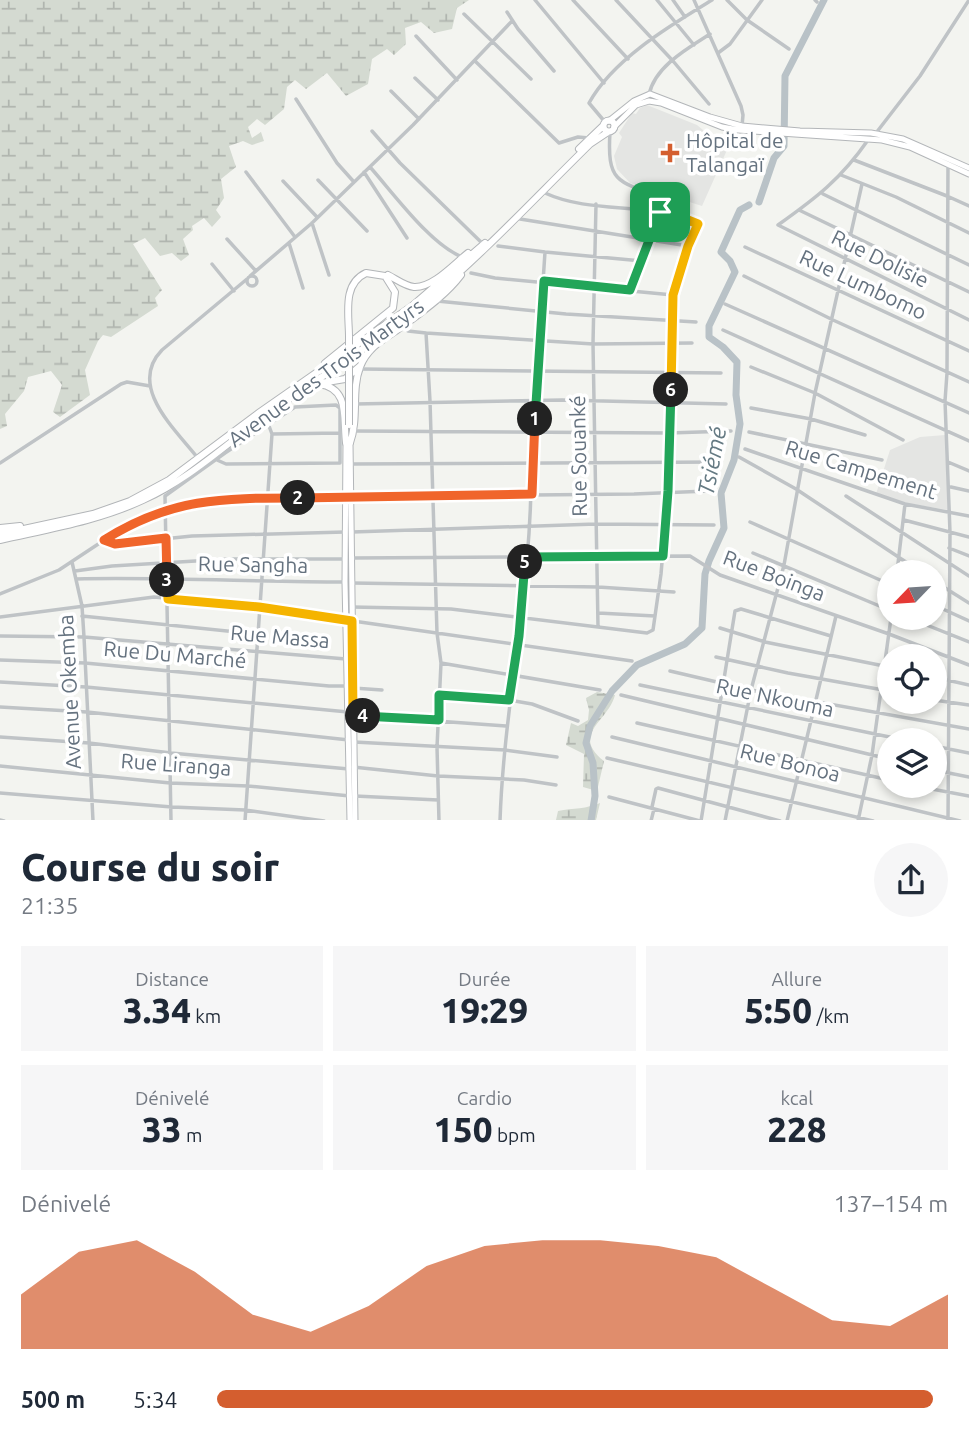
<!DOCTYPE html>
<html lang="fr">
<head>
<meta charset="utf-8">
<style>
  :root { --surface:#fff; --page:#f6f6f7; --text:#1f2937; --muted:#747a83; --accent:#d45e2f }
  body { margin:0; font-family:Ubuntu,sans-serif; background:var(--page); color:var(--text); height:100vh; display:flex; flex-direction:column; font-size:26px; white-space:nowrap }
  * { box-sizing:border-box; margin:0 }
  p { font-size:23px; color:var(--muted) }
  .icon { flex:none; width:38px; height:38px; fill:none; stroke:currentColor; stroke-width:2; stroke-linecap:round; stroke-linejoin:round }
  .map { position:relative; height:820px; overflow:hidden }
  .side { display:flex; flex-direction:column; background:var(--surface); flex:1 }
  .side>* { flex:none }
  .needle { width:46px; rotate:245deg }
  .fabs { position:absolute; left:877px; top:560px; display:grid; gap:14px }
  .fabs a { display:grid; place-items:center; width:70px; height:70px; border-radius:50%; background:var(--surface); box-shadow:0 4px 10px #0003; font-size:35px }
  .pin { position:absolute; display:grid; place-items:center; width:60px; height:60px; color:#fff; margin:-30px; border-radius:14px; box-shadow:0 4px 10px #0006 }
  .km { position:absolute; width:35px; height:35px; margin:-18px; border-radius:50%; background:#222; color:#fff; font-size:19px; line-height:35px; text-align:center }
  .round { display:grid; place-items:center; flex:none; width:74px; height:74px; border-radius:37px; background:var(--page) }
  .headline { display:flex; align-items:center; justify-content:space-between; height:119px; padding:0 21px }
  h1 { font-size:38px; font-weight:800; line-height:52px }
  .metrics { display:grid; grid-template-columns:repeat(3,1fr); gap:10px; height:119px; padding:7px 21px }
  .metrics div { display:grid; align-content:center; border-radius:0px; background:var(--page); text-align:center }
  .metrics b { font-size:35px; font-weight:800 }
  .metrics small { font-size:19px; font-weight:400 }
  .metrics p { font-size:19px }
  .chart { height:196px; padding:14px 21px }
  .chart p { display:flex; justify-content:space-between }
  .chart svg { width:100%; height:126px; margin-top:7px; fill:var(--accent); opacity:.7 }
  ul { padding:0 21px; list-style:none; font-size:23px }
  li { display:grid; grid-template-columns:112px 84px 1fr; align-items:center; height:52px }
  li i { height:18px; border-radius:9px; background:var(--accent) }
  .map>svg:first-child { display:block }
  .built { fill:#e4e5e3 }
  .wetland { fill:url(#wetland-marsh) }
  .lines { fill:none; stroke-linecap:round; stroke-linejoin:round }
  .river { stroke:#b9c2c7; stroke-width:7 }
  .primary-casing { stroke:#b3b6b9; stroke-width:7 }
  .trunk-casing { stroke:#b2b5b8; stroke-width:8 }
  .minor { stroke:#bfc3c6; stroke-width:3.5 }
  .primary { stroke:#fff; stroke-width:5 }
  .trunk { stroke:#fff; stroke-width:6 }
  .trunk-bridge-casing { stroke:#b2b5b8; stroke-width:8; stroke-linecap:butt }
  .trunk-bridge { stroke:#fff; stroke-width:6 }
  .split-1-casing { stroke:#fff; stroke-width:14 }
  .split-2-casing { stroke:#fff; stroke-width:14 }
  .split-3-casing { stroke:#fff; stroke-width:14 }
  .split-4-casing { stroke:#fff; stroke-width:14 }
  .split-5-casing { stroke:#fff; stroke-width:14 }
  .split-6-casing { stroke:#fff; stroke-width:14 }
  .split-7-casing { stroke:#fff; stroke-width:14 }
  .split-1 { stroke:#22a559; stroke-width:9 }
  .split-2 { stroke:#f0652b; stroke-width:9 }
  .split-3 { stroke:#f0652b; stroke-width:9 }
  .split-4 { stroke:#f5b400; stroke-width:9 }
  .split-5 { stroke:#22a559; stroke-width:9 }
  .split-6 { stroke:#22a559; stroke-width:9 }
  .split-7 { stroke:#f5b400; stroke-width:9 }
  .poi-dot { fill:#d45e2f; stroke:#fff; stroke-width:2.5 }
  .labels { text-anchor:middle; stroke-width:7; stroke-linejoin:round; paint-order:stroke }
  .poi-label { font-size:21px; fill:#65727f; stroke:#fff; text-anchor:start }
  .street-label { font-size:21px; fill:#65727f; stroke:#fff }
  .water-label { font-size:23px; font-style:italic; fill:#657a83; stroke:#fff }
</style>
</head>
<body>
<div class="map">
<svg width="969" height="821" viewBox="0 0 969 821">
  <defs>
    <pattern id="wetland-marsh" width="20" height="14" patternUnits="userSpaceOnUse" patternTransform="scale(1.75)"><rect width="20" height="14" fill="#d4dad1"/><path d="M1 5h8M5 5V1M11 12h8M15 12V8" fill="none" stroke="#b0b5af"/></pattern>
  </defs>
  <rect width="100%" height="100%" fill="#f3f4f0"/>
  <!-- built -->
  <path class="built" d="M647 105 697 125 727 150 702 206 630 183 617 169 614 156 622 137 619 133 632 113 636 114 640 108Z
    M945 435 948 510 905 503 876 494 890 450 920 437Z"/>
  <!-- wetland -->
  <path class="wetland" d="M0 0H469L457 8 452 29 434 33 421 22 405 28 406 44 394 55 387 49 372 59 368 84 346 96 327 73 306 89 295 80 287 87 284 109 265 125 257 119 248 127 252 138 261 132 264 141 252 145 243 141 229 146 236 167 221 179 224 198 216 210 221 217 212 227 204 218 192 226 193 230 183 239 189 255 181 261 172 253 160 256 145 238 133 244 162 290 155 298 158 306 111 337 103 335 98 341 85 370 90 395 60 417 53 412 62 385 51 371 28 377 24 391 5 414 7 426 0 429Z
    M597 692 615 695C608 722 570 734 604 761L597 791 583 787 584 754 566 745 571 723 578 726 588 720 589 710 586 698Z
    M600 803 596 820H556L558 811C573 808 587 809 600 803Z"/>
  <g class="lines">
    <!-- river -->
    <path class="river" d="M759 202 774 158 784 146 785 76 824 0
      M591 821 595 796 593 763 586 743 590 726 612 691 637 665 685 644 702 628 705 574 709 561 724 528 721 493 734 460 740 424 736 395 737 362 723 347 709 337V326L735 272 730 261 721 252 740 210 749 205"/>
    <!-- primary casing -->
    <g class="primary-casing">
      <path id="primary" d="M609 121 634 101 650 94 710 117 742 126 800 131 871 133 903 139 969 168
        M614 127 636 105 649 101 661 103 722 127 738 130 882 140 910 147 969 174
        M346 443 345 582 350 821
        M350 443 355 821"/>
    </g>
    <!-- trunk casing -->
    <g class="trunk-casing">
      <path id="trunk" d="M603.5 126a5.5 5.5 0 1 1 11 0a5.5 5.5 0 1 1-11 0Z
        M579 149 603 126
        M388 275C396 279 405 286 414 287 433 288 454 264 468 253
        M325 363 393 308 395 292 385 276 366 273C342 284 349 314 349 337
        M321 383 345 379 360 366
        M306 392 319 384C350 388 343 418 346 443
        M350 443C359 418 351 391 360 367 368 346 386 338 403 326 423 311 446 295 461 275
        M0 528 20 526
        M0 534 93 514 130 501 169 480 260 412 412 306 485 243
        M0 540C48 529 98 521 143 500 188 480 225 445 265 416 319 377 378 342 429 299 486 251 537 196 590 144L608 132"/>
    </g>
    <!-- minor -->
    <path class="minor" d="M535 0 604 83
      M573 0 628 59
      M616 0 673 61 709 104
      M657 0 694 45
      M673 0 685 17
      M694 0 741 106 743 115 742 126
      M727 0 747 20 789 49
      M815 0 817 2
      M507 12 518 29 554 71
      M464 14 531 79
      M416 36 457 80
      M718 53 730 44 762 0
      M475 61 559 143 578 137 589 138
      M415 78 438 100
      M391 91 419 119
      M649 95C654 67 688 48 710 34
      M296 99 337 163 354 182
      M605 122 589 103C613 59 671 25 712 0
      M372 131 400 163 483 244
      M610 132C607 180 616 183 660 195L664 200 630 290
      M876 133 920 76 969 0
      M868 140C841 179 816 198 778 225L969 320
      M854 160 947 196 969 206
      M370 167C394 194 430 244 462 257
      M246 172 295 237
      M364 172 407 238
      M841 175 896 197 969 233
      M318 180 367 231
      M283 181 317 217
      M823 194 969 265
      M596 204 593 344 598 626
      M799 210 969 292
      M520 219 688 246
      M312 223 329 275
      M227 239 256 271
      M289 243 303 288
      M498 246 545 252 642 261
      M745 247 969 351
      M212 264 234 291
      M471 273 495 278 673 295
      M250 276 312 223 413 125 512 21
      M744 276 833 320 969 382
      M247 281a5 5 0 1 1 10 0a5 5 0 1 1-10 0Z
      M437 301 566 314 696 322
      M725 304 969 413
      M723 330 969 441
      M408 331 426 333 430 401 437 633 441 663 437 747 439 821
      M426 333 593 344 692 343
      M751 367 815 393 903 440
      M360 369 721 373
      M355 404 562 400 726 404
      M751 408 811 419 865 435
      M354 431 669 433 731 431
      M749 432 882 460
      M272 434 340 433
      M745 449 905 504 969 516
      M197 457C175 429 127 386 162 350L247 279
      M739 457 796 489 921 572
      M948 462 969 471
      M0 463 121 384 127 382 150 386
      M351 464 718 462
      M951 487 969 491
      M846 496 969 576
      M904 520 969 537
      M750 522 889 584
      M352 532 596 524 714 525
      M104 540 115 544 192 536 345 532
      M949 548 969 556
      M753 553 889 610
      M352 558 690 556 720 575 889 634 969 665
      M72 562 82 606 84 637 93 821
      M75 571 112 566 229 559H345
      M897 572 905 504
      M76 579C166 577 256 582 345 582
      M934 581 969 603
      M352 583 598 587 674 592
      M0 594 59 570 127 525 143 518 201 501 228 498 634 494 708 491
      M934 605 969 621
      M352 607 451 609 647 633 653 630 661 574 668 491 673 295 698 223C650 201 593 215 545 193
      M598 613 655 616
      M82 616 257 634
      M0 617 154 597 259 607 345 620
      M909 618 969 642
      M353 621 632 661
      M720 628 765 642 889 667
      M0 636 84 637 346 659
      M716 657 788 673 889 691
      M0 660 85 663 329 686H348
      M441 663 600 690
      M670 671 751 690 969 729
      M934 677 969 685
      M0 682 86 687 348 712
      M640 685 904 740
      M353 688 382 690
      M440 695 509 700 532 704 578 721
      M621 695 889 759
      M934 700 969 705
      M0 707 87 712 349 740
      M353 715 506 726
      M637 723 889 780
      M0 737 89 743 171 753 349 769
      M612 737 960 821
      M354 742 505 750 557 757
      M934 746 969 753
      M607 758 873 821
      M0 766 170 783 248 786 350 796
      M353 767 438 776 524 780 556 785
      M934 770 969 777
      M916 786 969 796
      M0 793 172 807 245 810 324 821
      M355 796 438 800
      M609 797 700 821
      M652 807 656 789 658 788 780 821
      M0 820 4 821
      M171 821 165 496 225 453 295 407 336 405 340 408V463L226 464 217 460
      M245 821 272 434 269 426
      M500 821C504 701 533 583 531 463L545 252
      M651 821 654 809
      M701 821 735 611 741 609 831 636
      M725 821 751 690 784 565 815 393 862 184
      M787 821 836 616
      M858 821 872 755 891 618
      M948 821 950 532 945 401 947 373 948 164"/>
    <!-- primary -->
    <use href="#primary" class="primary"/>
    <!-- trunk -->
    <use href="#trunk" class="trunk"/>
    <!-- trunk-bridge casing -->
    <g class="trunk-bridge-casing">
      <path id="trunk-bridge" d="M349 337V425"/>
    </g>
    <!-- trunk-bridge -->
    <use href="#trunk-bridge" class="trunk-bridge"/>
  </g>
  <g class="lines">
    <!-- split-1 casing -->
    <g class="split-1-casing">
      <path id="split-1" d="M535 419 544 281 630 290 660 212"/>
    </g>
    <!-- split-2 casing -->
    <g class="split-2-casing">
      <path id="split-2" d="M298 498 532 494 535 419"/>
    </g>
    <!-- split-3 casing -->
    <g class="split-3-casing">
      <path id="split-3" d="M167 580 166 538 115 544 104 540C171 498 221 498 298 498"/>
    </g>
    <!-- split-4 casing -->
    <g class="split-4-casing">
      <path id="split-4" d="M167 580 168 599 259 607 352 621 353 715 363 716"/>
    </g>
    <!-- split-5 casing -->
    <g class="split-5-casing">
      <path id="split-5" d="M363 716 439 720V695L509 700 519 636 525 562"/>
    </g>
    <!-- split-6 casing -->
    <g class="split-6-casing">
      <path id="split-6" d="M525 562 526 557 663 556 668 491 671 390"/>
    </g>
    <!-- split-7 casing -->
    <g class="split-7-casing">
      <path id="split-7" d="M660 212 683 218 698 224 688 246 673 295 671 390"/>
    </g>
    <!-- split-1 -->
    <use href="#split-1" class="split-1"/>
    <!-- split-2 -->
    <use href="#split-2" class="split-2"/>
    <!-- split-3 -->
    <use href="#split-3" class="split-3"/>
    <!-- split-4 -->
    <use href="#split-4" class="split-4"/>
    <!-- split-5 -->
    <use href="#split-5" class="split-5"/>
    <!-- split-6 -->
    <use href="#split-6" class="split-6"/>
    <!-- split-7 -->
    <use href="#split-7" class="split-7"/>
  </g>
  <!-- markers -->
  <path class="poi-dot" d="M666.5 142.5h7v7h7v7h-7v7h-7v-7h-7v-7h7z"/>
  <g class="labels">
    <!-- poi labels -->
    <g class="poi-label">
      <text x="686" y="148">Hôpital de<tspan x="686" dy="24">Talangaï</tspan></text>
    </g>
    <!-- street labels -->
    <g class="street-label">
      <text transform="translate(880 259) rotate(26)" y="7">Rue Dolisie</text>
      <text transform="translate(863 285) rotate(25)" y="7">Rue Lumbomo</text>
      <text transform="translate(326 373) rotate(-36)" y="7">Avenue des Trois Martyrs</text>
      <text transform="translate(579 456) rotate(-91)" y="7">Rue Souanké</text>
      <text transform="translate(861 470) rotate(17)" y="7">Rue Campement</text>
      <text transform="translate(253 565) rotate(1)" y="7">Rue Sangha</text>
      <text transform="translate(774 576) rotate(21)" y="7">Rue Boinga</text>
      <text transform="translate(280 637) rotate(5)" y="7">Rue Massa</text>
      <text transform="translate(175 655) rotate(5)" y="7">Rue Du Marché</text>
      <text transform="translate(70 692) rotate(-93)" y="7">Avenue Okemba</text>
      <text transform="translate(775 698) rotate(12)" y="7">Rue Nkouma</text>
      <text transform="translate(790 763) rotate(14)" y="7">Rue Bonoa</text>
      <text transform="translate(176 765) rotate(4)" y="7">Rue Liranga</text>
    </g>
    <!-- water labels -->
    <g class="water-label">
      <text transform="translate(712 461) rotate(-79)" y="8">Tsiémé</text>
    </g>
  </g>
</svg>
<div class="fabs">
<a><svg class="needle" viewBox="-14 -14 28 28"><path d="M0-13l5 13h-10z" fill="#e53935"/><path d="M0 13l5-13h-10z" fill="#747a83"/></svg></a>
<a><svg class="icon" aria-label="locate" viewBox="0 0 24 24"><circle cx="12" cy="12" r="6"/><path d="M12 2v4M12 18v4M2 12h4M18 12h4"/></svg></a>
<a><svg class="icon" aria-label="layers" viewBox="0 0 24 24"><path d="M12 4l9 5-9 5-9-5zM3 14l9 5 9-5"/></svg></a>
</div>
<div class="pin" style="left:660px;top:212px;background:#1e9e55"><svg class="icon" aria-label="arrive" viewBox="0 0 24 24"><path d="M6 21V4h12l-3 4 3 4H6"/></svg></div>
<b class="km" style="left:535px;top:419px">1</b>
<b class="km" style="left:298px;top:498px">2</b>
<b class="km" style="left:167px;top:580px">3</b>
<b class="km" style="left:363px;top:716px">4</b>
<b class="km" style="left:525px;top:562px">5</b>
<b class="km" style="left:671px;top:390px">6</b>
</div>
<section class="side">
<div class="headline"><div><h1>Course du soir</h1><p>21:35</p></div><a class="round"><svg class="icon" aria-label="share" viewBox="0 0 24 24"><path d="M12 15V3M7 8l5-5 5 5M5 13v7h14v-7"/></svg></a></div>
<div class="metrics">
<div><p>Distance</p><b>3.34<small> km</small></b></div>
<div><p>Durée</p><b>19:29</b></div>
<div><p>Allure</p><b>5:50<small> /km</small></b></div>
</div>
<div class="metrics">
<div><p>Dénivelé</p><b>33<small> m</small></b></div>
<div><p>Cardio</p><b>150<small> bpm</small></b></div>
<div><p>kcal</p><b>228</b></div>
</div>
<div class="chart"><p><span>Dénivelé</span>137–154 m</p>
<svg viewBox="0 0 160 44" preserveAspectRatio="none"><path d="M0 44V25L10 10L20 6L30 17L40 32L50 38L60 29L70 15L80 8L90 6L100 6L110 8L120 12L130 23L140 34L150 36L160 25V44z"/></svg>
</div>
<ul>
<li><b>500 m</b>5:34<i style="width:98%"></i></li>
</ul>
</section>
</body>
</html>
